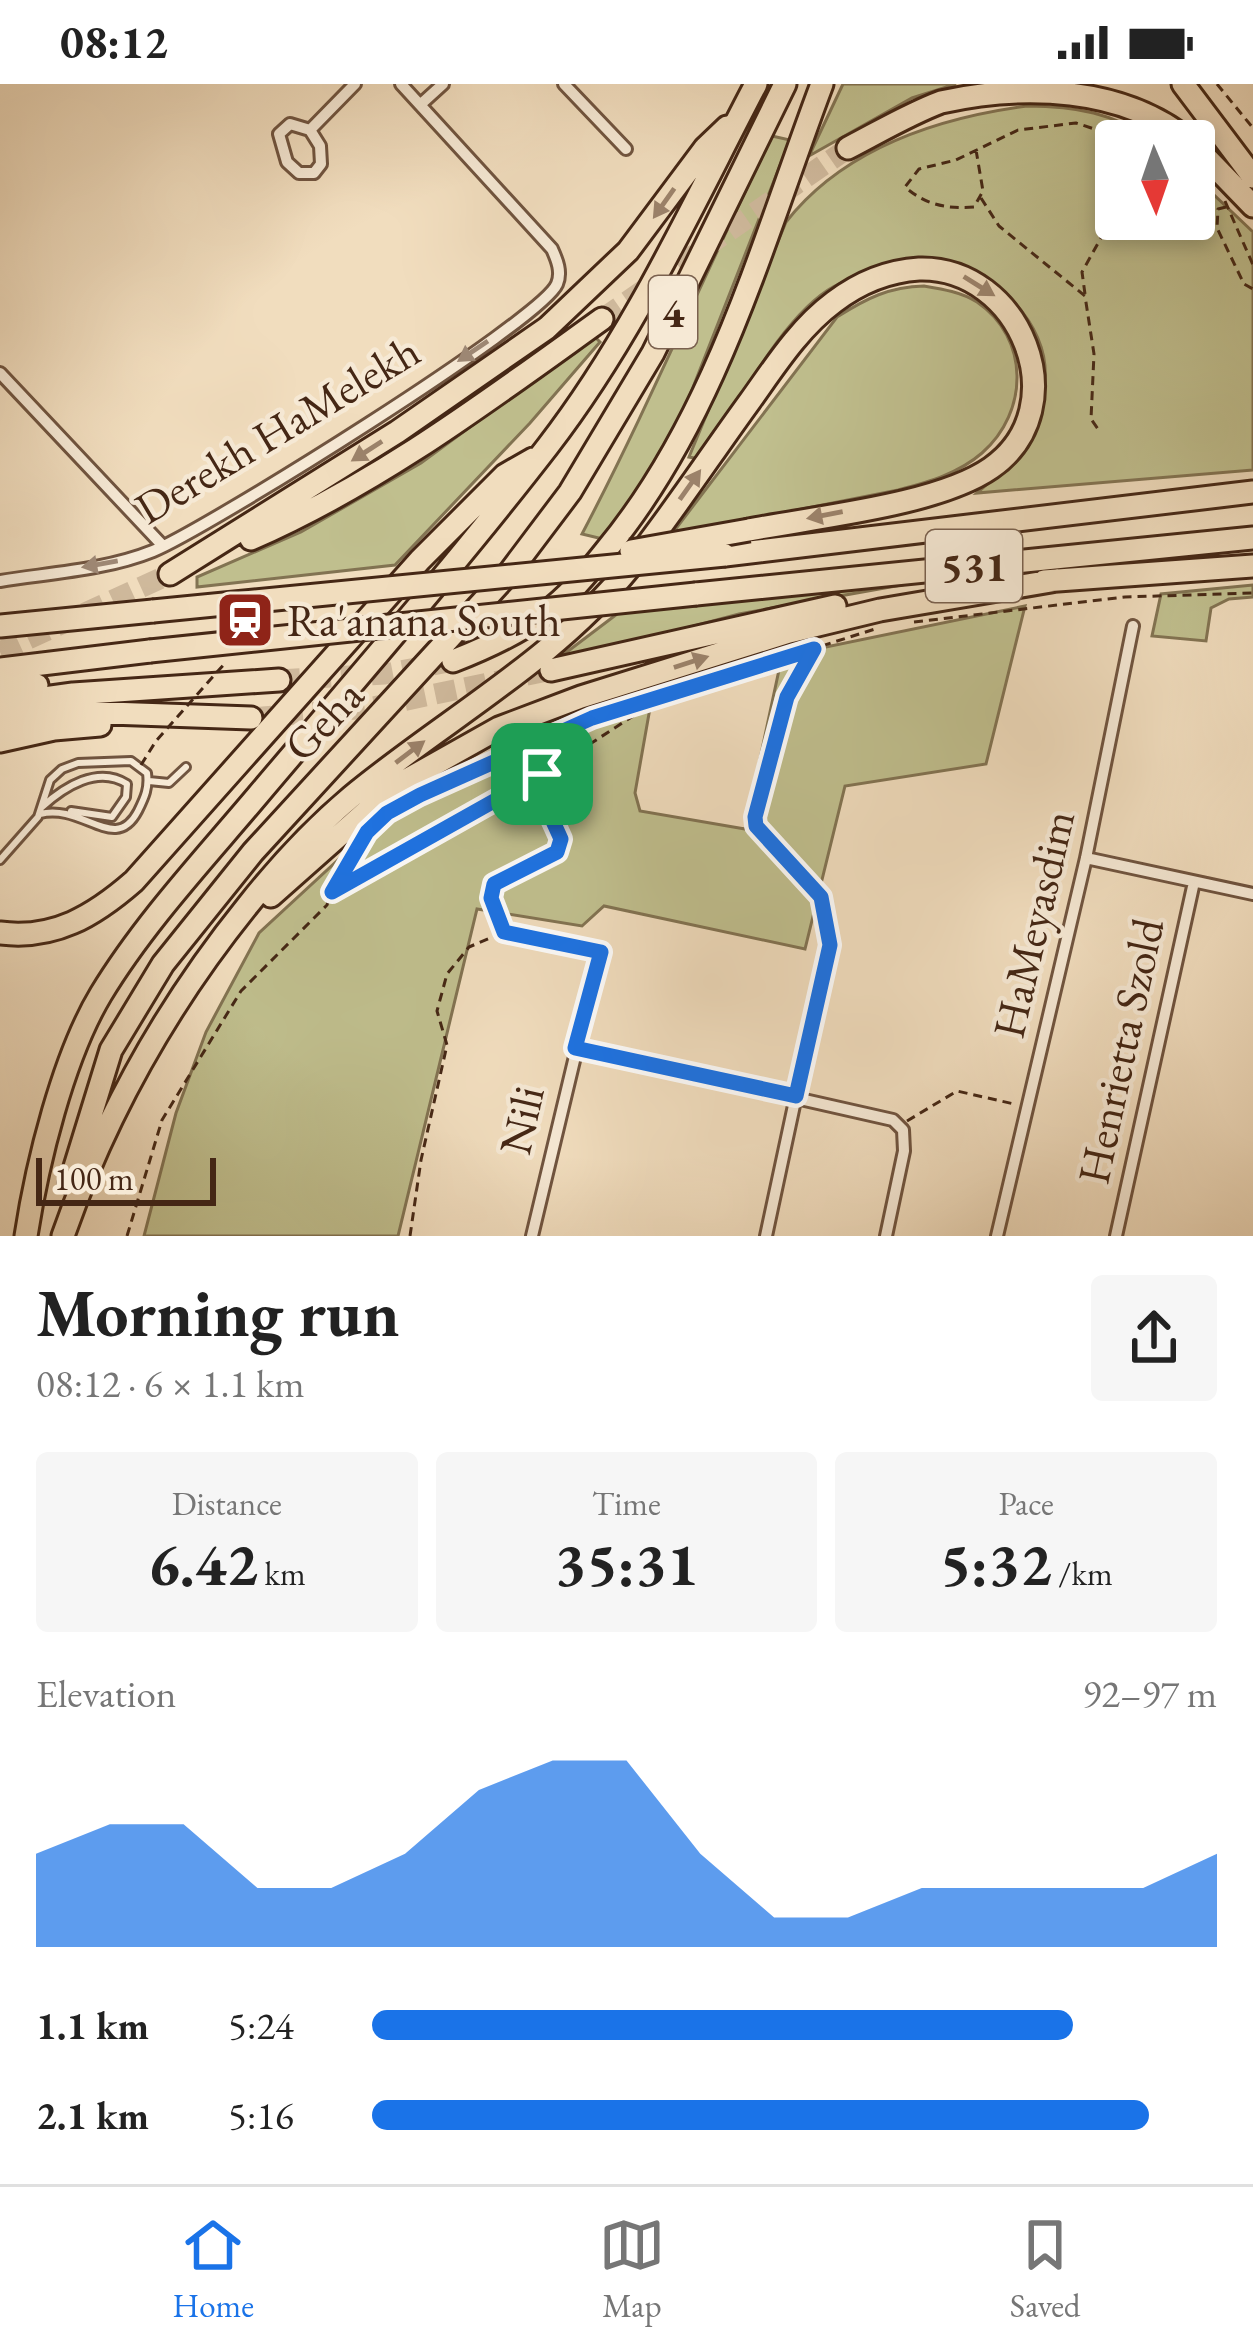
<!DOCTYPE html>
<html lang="en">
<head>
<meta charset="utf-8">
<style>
  :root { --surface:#fff; --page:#f6f6f6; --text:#222; --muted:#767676; --line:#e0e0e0; --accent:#1a73e8 }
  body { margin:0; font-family:"EB Garamond",serif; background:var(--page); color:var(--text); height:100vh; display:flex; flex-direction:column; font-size:45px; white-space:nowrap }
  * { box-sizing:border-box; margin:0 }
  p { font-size:39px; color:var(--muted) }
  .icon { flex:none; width:66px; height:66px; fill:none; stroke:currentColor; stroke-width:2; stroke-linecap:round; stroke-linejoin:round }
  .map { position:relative; height:1152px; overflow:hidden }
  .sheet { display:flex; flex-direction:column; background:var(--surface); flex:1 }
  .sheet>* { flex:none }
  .needle { width:78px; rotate:178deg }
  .tools { position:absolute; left:1095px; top:36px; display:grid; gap:24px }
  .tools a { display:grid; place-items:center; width:120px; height:120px; border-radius:12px; background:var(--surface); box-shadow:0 6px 18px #0003; font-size:60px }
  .scale { position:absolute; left:36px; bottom:30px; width:180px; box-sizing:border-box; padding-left:12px; border:6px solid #452715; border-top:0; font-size:33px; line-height:42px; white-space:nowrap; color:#452715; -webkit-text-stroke:9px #f6e9d5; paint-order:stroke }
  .pin { position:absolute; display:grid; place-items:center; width:102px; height:102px; color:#fff; margin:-51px; border-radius:24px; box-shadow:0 6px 18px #0006 }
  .round { display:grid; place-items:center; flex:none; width:126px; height:126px; border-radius:12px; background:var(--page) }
  .head { display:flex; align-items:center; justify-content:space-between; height:204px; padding:0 36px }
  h1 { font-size:66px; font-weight:700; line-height:90px }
  .stats { display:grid; grid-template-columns:repeat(3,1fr); gap:18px; height:204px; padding:12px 36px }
  .stats div { display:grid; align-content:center; border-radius:12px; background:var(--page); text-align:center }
  .stats b { font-size:60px; font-weight:700 }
  .stats small { font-size:33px; font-weight:400 }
  .stats p { font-size:33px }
  .chart { height:336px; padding:24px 36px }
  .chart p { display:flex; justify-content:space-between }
  .chart svg { width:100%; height:216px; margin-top:12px; fill:var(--accent); opacity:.7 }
  ul { padding:0 36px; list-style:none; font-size:39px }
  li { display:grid; grid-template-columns:192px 144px 1fr; align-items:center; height:90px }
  li i { height:30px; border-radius:15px; background:var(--accent) }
  .status { display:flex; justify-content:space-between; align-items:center; height:84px; padding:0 60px; background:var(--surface); direction:ltr }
  .status svg { height:33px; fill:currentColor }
  .tab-bar { display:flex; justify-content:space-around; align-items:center; height:168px; border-top:3px solid var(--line); background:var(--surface); font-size:33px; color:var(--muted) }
  .tab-bar a { display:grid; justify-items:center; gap:6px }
  .tab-bar .selected { color:var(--accent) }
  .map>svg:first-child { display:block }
  .green { fill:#c0bf8e; stroke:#827352; stroke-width:3 }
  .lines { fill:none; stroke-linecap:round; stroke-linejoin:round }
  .highway-tunnel { stroke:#cfb99c; stroke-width:21; stroke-dasharray:21 10; stroke-linecap:butt }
  .lane-casing { stroke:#70543f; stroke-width:12 }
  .street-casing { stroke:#70543f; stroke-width:16 }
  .highway-casing { stroke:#452715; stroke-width:27 }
  .path { stroke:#452715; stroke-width:3; stroke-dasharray:9 6; stroke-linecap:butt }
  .lane { stroke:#f6e9d5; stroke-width:6 }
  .street { stroke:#f6e9d5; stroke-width:10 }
  .highway { stroke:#f1ddbe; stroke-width:21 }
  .highway-bridge-casing { stroke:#452715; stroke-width:27; stroke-linecap:butt }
  .path-bridge { stroke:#452715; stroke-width:3; stroke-dasharray:9 6; stroke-linecap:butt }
  .highway-bridge { stroke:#f1ddbe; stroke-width:21 }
  .oneway { fill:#9b826a }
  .oneway2 { fill:#9e8875 }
  .route-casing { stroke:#fff; stroke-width:24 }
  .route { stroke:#1a73e8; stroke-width:15 }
  .labels { text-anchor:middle; stroke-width:9; stroke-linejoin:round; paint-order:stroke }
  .shield { fill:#f6e9d5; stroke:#7a614f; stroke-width:3 }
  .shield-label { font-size:42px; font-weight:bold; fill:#452715 }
  .street-label { font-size:45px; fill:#452715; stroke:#f6e9d5 }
  .poi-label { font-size:45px; fill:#452715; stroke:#f6e9d5; text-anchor:start }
</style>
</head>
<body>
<div class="status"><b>08:12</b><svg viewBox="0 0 49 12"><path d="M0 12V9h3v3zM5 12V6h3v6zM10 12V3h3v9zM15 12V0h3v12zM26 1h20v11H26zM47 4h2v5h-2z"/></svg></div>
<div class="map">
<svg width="1253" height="1152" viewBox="0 0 1253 1152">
  <rect width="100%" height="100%" fill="#f1ddbe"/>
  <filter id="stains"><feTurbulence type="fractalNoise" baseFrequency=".00167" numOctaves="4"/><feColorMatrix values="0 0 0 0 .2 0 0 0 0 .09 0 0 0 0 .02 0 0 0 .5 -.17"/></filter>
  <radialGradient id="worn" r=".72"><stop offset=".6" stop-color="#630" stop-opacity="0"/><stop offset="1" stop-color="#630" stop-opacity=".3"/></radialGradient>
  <!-- green -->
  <path class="green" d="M843 0H956L912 14 809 72Z
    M1027 22C1075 22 1114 29 1155 57H1116V135H1194V92L1253 148V386L977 409C1040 355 1077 281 1009 213 992 196 969 181 944 181 930 181 913 186 899 188 874 191 849 192 828 206 778 239 735 325 705 376L689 373 786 138C844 64 937 34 1027 22Z
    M772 52 790 56 679 339 607 456 582 450C650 320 707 184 772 52Z
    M924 202C942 205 961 208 977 218 1030 254 1029 328 982 369 958 390 928 398 898 406L671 451 837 233C867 214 889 203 924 202Z
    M594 252 600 258 530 339 395 481 197 503V493L301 448 421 379Z
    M907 500 739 530 551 580 621 527Z
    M1253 501V513L1229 515 1211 524 1206 557 1152 552 1161 510Z
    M1025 522 986 680 845 702 805 865 604 822 582 842 477 825 398 1152H144L176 1029 206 948 259 849 404 715 546 649 653 607 635 709 640 727 745 745 782 572Z"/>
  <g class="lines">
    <!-- highway-tunnel -->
    <path class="highway-tunnel" d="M602 235 848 64
      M0 568 170 490
      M279 596 385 590 453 577
      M251 634 368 624 551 586"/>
    <!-- lane casing -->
    <g class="lane-casing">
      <path id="lane" d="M149 697 169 699 186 683
        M42 723C64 703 98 681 127 700L126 713 112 733 71 727
        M0 776 38 733 50 696 62 685 78 679 131 677 147 689C149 704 145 713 138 727 115 771 83 719 40 730"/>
    </g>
    <!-- street casing -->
    <g class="street-casing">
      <path id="street" d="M564 0 626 65
        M421 20 443 0
        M290 40 310 46 320 62 321 80 314 89H299L287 78 279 50Z
        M310 46 355 0
        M0 289 163 462
        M0 497C50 489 106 486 153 467 205 446 541 237 557 200 562 188 557 176 552 165L401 0
        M1086 774 1253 810
        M575 964 893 1036 903 1046 904 1067 886 1152
        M532 1152 600 868
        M766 1152 820 900
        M997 1152 1086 774 1133 542
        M1116 1152 1194 798"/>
    </g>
    <!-- highway casing -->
    <g class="highway-casing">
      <path id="highway" d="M1183 0 1253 93
        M1194 61 1253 122
        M848 64C879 48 909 30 941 18 1023 0 1122 2 1189 57
        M251 455C379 399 489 316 602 235
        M725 471 1253 408
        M170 490 397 348 547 244 628 167 705 64 727 43
        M1044 497 1253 482
        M696 510 1253 454
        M0 542 153 527
        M453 577C484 565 515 551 543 531 568 513 588 489 607 465 716 333 762 159 822 0
        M0 585 150 567
        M551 586 835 522
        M0 604 37 601
        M0 620 73 610 279 596
        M0 636 81 628 251 634
        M0 657 54 645 100 641
        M271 812 394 703 499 644 581 613 789 548 880 526 1057 496
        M0 849C54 856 94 832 134 797L420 476 505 391 533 375
        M70 1099 111 966 163 880 253 768 509 489 570 408 653 269 785 0
        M26 1152C37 1080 63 973 101 910 144 839 205 774 258 711 356 595 456 481 548 362 633 252 692 122 756 0
        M63 1152C105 1032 168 920 248 821 279 782 313 745 351 713 444 636 553 578 630 483 672 430 710 372 750 317 775 282 799 244 834 218 859 199 888 187 919 185 1020 182 1078 323 991 384 938 421 815 433 749 446"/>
    </g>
    <!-- path -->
    <path class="path" d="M1217 0 1253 44
      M976 66 983 107 974 123C946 125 926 121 905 103L919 85 956 76 1018 46 1076 39 1131 57
      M981 114 999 142 1085 212 1094 270 1091 335 1098 345
      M1225 117 1253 181
      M1226 123 1218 125 1217 144 1244 200 1253 205
      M1085 210 1082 188 1116 127
      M914 538 1125 513 1253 509
      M812 569 787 613 756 742 821 813 830 861 824 887
      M400 721 592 634 656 614
      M334 804 362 755
      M503 846 491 814 495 800 557 768 561 755 541 711 542 692
      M907 1037 957 1007 1014 1020
      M127 1152 162 1036 241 907 327 821 331 808 556 682 664 612 875 545
      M410 1152 421 1076 447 961 437 927 447 890 469 863 504 848 591 866"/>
    <!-- lane -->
    <use href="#lane" class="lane"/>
    <!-- street -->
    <use href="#street" class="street"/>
    <!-- highway -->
    <use href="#highway" class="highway"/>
    <!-- highway-bridge casing -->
    <g class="highway-bridge-casing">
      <path id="highway-bridge" d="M631 467 749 446
        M153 527 725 471
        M150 567 696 510"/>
    </g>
    <!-- path-bridge -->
    <path class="path-bridge" d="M141 681 156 657 226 578"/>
    <!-- highway-bridge -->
    <use href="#highway-bridge" class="highway-bridge"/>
  </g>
  <!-- one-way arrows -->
  <defs><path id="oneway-solid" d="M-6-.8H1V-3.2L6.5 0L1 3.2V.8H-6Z" transform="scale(3)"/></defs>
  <g class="oneway">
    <use href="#oneway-solid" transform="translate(664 119) rotate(125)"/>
    <use href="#oneway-solid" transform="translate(979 202) rotate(32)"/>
    <use href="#oneway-solid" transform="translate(367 367) rotate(147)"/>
    <use href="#oneway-solid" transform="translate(690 401) rotate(-55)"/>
    <use href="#oneway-solid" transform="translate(825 431) rotate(169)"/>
    <use href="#oneway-solid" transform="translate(691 578) rotate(-18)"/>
    <use href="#oneway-solid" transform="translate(410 668) rotate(-37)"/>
  </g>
  <g class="oneway2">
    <use href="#oneway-solid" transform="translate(473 267) rotate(146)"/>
    <use href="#oneway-solid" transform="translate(100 480) rotate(170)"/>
  </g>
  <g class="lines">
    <!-- route casing -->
    <g class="route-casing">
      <path id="route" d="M814 565 787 613 755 733 756 742 821 813 830 861 796 1012 575 964 601 868 504 848 491 814 494 800 557 768 561 755 541 711 542 690 332 808 367 748 387 729 420 711 592 634Z"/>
    </g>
    <!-- route -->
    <use href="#route" class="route"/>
  </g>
  <!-- icons -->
  <defs>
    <g id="station-square" transform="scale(3)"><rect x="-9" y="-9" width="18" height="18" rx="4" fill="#8f2418" stroke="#f6e9d5"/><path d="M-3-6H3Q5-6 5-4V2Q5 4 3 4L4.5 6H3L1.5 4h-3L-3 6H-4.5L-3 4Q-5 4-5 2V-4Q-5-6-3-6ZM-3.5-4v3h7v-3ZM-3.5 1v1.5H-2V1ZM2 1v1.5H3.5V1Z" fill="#fff"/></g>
  </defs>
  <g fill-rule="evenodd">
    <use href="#station-square" x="245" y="536"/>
  </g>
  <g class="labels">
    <!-- shield labels -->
    <g class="shield">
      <rect x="649" y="192" width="48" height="72" rx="9"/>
      <rect x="926" y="446" width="96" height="72" rx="9"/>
    </g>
    <g class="shield-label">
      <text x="673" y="243">4</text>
      <text x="974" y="497">531</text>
    </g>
    <!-- street labels -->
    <g class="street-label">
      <text transform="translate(277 345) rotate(-31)" y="16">Derekh HaMelekh</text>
      <text transform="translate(323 636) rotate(-47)" y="16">Geha</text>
      <text transform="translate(1033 840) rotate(-77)" y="16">HaMeyasdim</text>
      <text transform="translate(1120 967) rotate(-78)" y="16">Henrietta Szold</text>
      <text transform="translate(521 1036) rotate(-77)" y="16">Nili</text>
    </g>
    <!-- poi labels -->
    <g class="poi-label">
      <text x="287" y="552">Ra'anana South</text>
    </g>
  </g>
  <rect width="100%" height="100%" filter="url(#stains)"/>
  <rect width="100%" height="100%" fill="url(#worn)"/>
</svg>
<div class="tools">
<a><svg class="needle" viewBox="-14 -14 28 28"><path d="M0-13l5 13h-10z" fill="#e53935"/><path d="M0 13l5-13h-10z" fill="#767676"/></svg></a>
</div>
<div class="scale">100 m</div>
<div class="pin" style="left:542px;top:690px;background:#1e9e55"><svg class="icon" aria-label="arrive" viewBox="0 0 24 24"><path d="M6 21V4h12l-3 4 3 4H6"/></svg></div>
</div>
<section class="sheet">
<div class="head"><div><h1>Morning run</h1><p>08:12 · 6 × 1.1 km</p></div><a class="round"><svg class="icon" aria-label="share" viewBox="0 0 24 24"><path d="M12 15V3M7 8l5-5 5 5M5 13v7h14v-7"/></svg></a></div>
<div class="stats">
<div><p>Distance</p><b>6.42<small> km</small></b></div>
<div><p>Time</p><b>35:31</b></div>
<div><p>Pace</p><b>5:32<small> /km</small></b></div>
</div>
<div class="chart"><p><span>Elevation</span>92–97 m</p>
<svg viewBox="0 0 160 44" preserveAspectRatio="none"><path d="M0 44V25L10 19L20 19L30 32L40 32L50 25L60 12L70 6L80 6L90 25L100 38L110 38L120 32L130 32L140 32L150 32L160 25V44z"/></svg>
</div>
<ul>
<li><b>1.1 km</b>5:24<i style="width:83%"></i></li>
<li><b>2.1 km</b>5:16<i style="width:92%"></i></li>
</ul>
</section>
<nav class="tab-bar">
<a class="selected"><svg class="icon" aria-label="home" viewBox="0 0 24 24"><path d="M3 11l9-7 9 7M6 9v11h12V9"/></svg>Home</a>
<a><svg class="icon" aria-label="map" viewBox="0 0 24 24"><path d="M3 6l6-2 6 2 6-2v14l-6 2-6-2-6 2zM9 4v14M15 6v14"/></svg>Map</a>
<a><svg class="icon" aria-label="saved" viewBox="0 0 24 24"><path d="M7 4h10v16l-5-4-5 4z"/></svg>Saved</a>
</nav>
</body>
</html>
